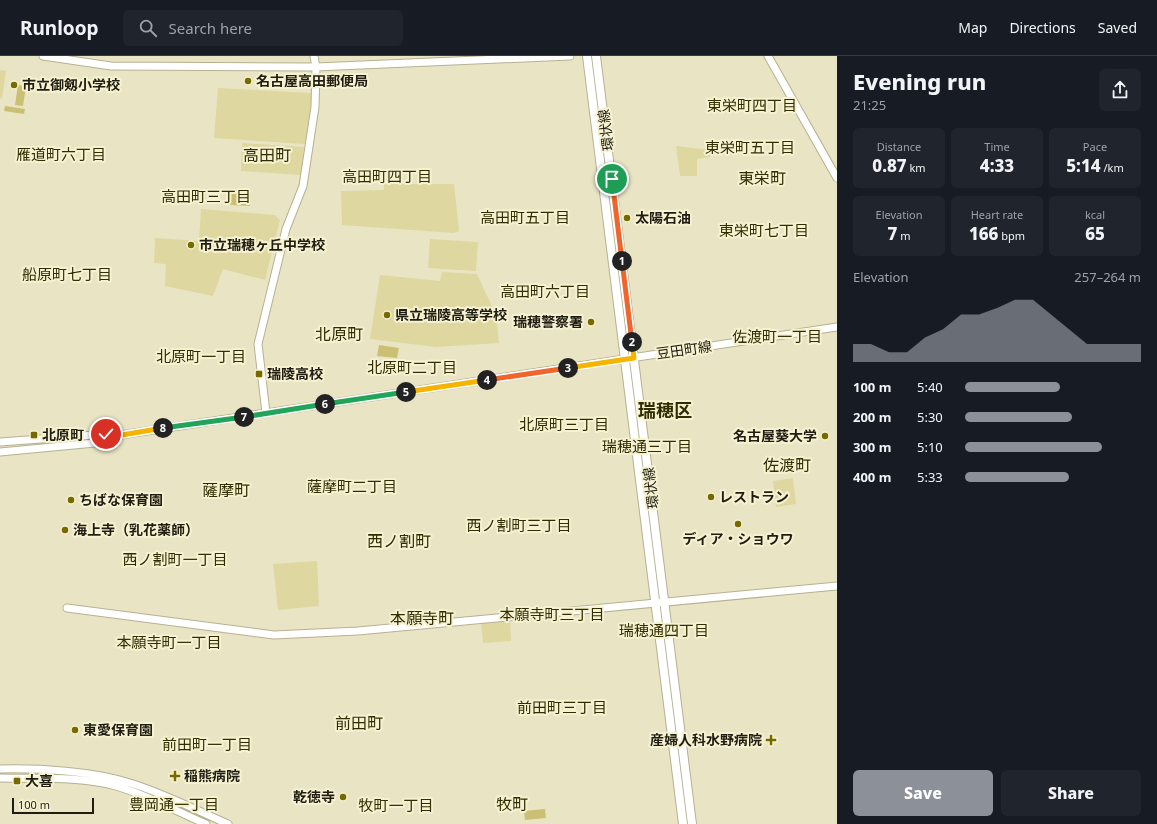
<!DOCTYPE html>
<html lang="en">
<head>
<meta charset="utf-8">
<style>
  :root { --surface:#171b24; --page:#20242c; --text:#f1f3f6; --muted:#9ea1a6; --line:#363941; --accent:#8c9099 }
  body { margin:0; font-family:"Noto Sans","Noto Sans JP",sans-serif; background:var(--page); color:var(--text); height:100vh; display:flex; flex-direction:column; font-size:15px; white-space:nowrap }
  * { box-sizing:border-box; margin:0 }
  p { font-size:13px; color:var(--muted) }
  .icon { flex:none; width:22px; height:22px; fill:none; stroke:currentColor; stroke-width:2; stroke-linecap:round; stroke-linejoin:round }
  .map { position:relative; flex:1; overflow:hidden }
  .sheet { display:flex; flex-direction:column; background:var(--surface); width:320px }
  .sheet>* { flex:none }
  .scale { position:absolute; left:12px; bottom:10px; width:82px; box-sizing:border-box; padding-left:4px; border:2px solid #1f1d11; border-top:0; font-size:11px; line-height:14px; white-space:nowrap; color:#1f1d11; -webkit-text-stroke:3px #f6f2d1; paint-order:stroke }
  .pin { position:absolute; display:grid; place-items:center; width:34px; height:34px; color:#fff; margin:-17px; border:2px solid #fff; border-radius:50%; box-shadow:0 1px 4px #0007 }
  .km { position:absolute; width:20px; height:20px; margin:-10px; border-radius:50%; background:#222; color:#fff; font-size:11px; line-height:20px; text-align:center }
  .round { display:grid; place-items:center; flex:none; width:42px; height:42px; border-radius:6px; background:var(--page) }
  .summary { display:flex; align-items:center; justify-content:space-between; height:68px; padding:0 16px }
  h1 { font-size:22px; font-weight:800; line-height:30px }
  .metrics { display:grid; grid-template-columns:repeat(3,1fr); gap:6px; height:68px; padding:4px 16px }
  .metrics div { display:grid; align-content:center; border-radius:6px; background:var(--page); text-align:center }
  .metrics b { font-size:17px; font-weight:800 }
  .metrics small { font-size:11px; font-weight:400 }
  .metrics p { font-size:11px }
  .chart { height:112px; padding:8px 16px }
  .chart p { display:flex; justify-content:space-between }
  .chart svg { width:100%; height:72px; margin-top:4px; fill:var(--accent); opacity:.7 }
  .primary-button { display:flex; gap:8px; margin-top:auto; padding:8px 16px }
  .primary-button a { flex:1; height:46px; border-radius:6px; background:var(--accent); color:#fff; font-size:16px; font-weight:800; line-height:46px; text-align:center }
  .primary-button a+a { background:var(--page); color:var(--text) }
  ul { padding:0 16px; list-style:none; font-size:13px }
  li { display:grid; grid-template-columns:64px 48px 1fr; align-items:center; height:30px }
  li i { height:10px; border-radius:5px; background:var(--accent) }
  header { display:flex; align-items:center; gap:24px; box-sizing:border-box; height:56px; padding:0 20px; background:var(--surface); border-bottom:1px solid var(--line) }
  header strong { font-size:19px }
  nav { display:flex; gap:22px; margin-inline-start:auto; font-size:14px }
  .search { width:280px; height:36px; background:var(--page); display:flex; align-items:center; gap:10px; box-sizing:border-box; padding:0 14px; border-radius:6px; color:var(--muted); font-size:15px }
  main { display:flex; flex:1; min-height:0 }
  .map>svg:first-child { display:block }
  .green { fill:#ded7a0 }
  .water { fill:#cabf72 }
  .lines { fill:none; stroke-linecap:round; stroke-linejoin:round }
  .secondary-casing { stroke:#b5b192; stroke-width:9 }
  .primary-casing { stroke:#b5b192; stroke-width:10 }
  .secondary { stroke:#fff; stroke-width:7 }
  .primary { stroke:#fff; stroke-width:8 }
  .split-1-casing { stroke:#fff; stroke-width:8 }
  .split-2-casing { stroke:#fff; stroke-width:8 }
  .split-3-casing { stroke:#fff; stroke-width:8 }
  .split-4-casing { stroke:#fff; stroke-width:8 }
  .split-5-casing { stroke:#fff; stroke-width:8 }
  .split-6-casing { stroke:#fff; stroke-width:8 }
  .split-7-casing { stroke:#fff; stroke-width:8 }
  .split-8-casing { stroke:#fff; stroke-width:8 }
  .split-9-casing { stroke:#fff; stroke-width:8 }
  .split-1 { stroke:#f0652b; stroke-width:5 }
  .split-2 { stroke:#f0652b; stroke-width:5 }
  .split-3 { stroke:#f5b400; stroke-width:5 }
  .split-4 { stroke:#f0652b; stroke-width:5 }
  .split-5 { stroke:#f5b400; stroke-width:5 }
  .split-6 { stroke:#22a559; stroke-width:5 }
  .split-7 { stroke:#22a559; stroke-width:5 }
  .split-8 { stroke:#22a559; stroke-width:5 }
  .split-9 { stroke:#f5b400; stroke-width:5 }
  .poi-dot { fill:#766900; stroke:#f6f2d1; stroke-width:1.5 }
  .labels { text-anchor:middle; stroke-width:4; stroke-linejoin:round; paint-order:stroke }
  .poi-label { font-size:14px; font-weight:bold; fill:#1f1d11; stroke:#f6f2d1; text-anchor:start }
  .street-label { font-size:14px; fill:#1f1d11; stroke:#f6f2d1 }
  .neighbourhood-label { font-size:15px; fill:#322d01; stroke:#f6f2d1 }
  .quarter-label { font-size:16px; fill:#322d01; stroke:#f6f2d1 }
  .district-label { font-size:18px; font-weight:bold; fill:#322d01; stroke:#f6f2d1 }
</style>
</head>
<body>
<header>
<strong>Runloop</strong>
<div class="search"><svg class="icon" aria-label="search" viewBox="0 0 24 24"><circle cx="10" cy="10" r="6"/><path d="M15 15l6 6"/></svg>Search here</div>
<nav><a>Map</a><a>Directions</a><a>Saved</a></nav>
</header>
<main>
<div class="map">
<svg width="837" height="768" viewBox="0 0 837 768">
  <rect width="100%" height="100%" fill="#e9e5c4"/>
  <!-- green -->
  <path class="green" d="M0 14 6 15 2 43 0 42Z
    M218 32 311 37V52L305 88 214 82Z
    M242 87 304 91 301 119 241 115Z
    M676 90 710 94V101L697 103V120H680Z
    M384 128H454L459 175 454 177 342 169 341 135 384 134Z
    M201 153 275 159 280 164 265 224 223 213 213 240 165 230 166 208 154 207 155 182 199 185Z
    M430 183 478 186 476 215 428 212Z
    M442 216 477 218 496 259 499 287 436 291 370 283 380 219 440 225Z
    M793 422 796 448 776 451 773 425Z
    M317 505 319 550 278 554 273 508Z
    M510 563 511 585 483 587 481 566Z"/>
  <!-- water -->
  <path class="water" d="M18 29 26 30 23 50 15 49Z
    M5 50 25 53 24 58 4 55Z
    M230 136 251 137 250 150 230 149Z
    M379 289 399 292 397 302 377 300Z
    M545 753 546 762 525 764 524 755Z"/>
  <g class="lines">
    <!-- secondary casing -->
    <g class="secondary-casing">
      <path id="secondary" d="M43 0 111 10 316 11 570 0
        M768 0 837 122
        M266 357 258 288 286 173 303 130 315 51 316 11 314 0
        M0 386 94 379H113
        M0 396 95 387 115 380 153 374 837 271
        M67 552 274 579 358 575 837 530
        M0 713C39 712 93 715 130 727 163 737 196 754 228 768
        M0 722C38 723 79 720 116 730 147 739 176 755 206 768"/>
    </g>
    <!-- primary casing -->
    <g class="primary-casing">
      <path id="primary" d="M587 0 683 768
        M596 0 692 768"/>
    </g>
    <!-- secondary -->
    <use href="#secondary" class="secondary"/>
    <!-- primary -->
    <use href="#primary" class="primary"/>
  </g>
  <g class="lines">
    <!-- split-1 casing -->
    <g class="split-1-casing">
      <path id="split-1" d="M612 123 622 205"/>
    </g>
    <!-- split-2 casing -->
    <g class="split-2-casing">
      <path id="split-2" d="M622 205 632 286"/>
    </g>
    <!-- split-3 casing -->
    <g class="split-3-casing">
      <path id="split-3" d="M568 312 634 302 632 286"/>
    </g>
    <!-- split-4 casing -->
    <g class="split-4-casing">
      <path id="split-4" d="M487 324 568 312"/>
    </g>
    <!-- split-5 casing -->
    <g class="split-5-casing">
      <path id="split-5" d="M406 336 487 324"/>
    </g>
    <!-- split-6 casing -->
    <g class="split-6-casing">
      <path id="split-6" d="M325 348 406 336"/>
    </g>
    <!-- split-7 casing -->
    <g class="split-7-casing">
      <path id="split-7" d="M244 361 325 348"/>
    </g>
    <!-- split-8 casing -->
    <g class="split-8-casing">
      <path id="split-8" d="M163 372 244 361"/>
    </g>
    <!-- split-9 casing -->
    <g class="split-9-casing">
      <path id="split-9" d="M106 378 116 380 163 372"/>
    </g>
    <!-- split-1 -->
    <use href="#split-1" class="split-1"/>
    <!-- split-2 -->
    <use href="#split-2" class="split-2"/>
    <!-- split-3 -->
    <use href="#split-3" class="split-3"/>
    <!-- split-4 -->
    <use href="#split-4" class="split-4"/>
    <!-- split-5 -->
    <use href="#split-5" class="split-5"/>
    <!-- split-6 -->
    <use href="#split-6" class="split-6"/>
    <!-- split-7 -->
    <use href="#split-7" class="split-7"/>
    <!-- split-8 -->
    <use href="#split-8" class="split-8"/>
    <!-- split-9 -->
    <use href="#split-9" class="split-9"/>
  </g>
  <!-- markers -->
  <g class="poi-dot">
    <circle cx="248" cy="25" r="4"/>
    <circle cx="14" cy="29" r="4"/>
    <circle cx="627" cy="162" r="4"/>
    <circle cx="191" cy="189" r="4"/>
    <circle cx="387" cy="259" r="4"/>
    <circle cx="591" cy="266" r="4"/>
    <rect x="255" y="314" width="8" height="8" rx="2"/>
    <rect x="30" y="375" width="8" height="8" rx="2"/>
    <circle cx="825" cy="380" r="4"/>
    <circle cx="711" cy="441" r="4"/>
    <circle cx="71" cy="444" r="4"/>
    <circle cx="738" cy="468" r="4"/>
    <circle cx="65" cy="474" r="4"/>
    <circle cx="75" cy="674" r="4"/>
    <path d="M769 678h4v4h4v4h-4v4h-4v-4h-4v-4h4z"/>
    <path d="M173 714h4v4h4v4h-4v4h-4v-4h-4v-4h4z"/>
    <rect x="13" y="721" width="8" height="8" rx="2"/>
    <circle cx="343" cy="741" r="4"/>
  </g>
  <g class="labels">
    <!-- poi labels -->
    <g class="poi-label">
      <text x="256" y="30">名古屋高田郵便局</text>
      <text x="22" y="34">市立御剱小学校</text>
      <text x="635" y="167">太陽石油</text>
      <text x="199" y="194">市立瑞穂ヶ丘中学校</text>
      <text x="395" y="264">県立瑞陵高等学校</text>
      <text x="583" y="271" text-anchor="end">瑞穂警察署</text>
      <text x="267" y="323">瑞陵高校</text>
      <text x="42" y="384">北原町</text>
      <text x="817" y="385" text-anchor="end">名古屋葵大学</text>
      <text x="719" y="446">レストラン</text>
      <text x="79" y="449">ちばな保育園</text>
      <text x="73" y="479">海上寺（乳花薬師）</text>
      <text x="738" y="488" text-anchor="middle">ディア・ショウワ</text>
      <text x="83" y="679">東愛保育園</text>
      <text x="762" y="689" text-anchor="end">産婦人科水野病院</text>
      <text x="184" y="725">稲熊病院</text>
      <text x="25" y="730">大喜</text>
      <text x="335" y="746" text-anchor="end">乾徳寺</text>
    </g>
    <!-- street labels -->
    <g class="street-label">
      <text transform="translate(606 74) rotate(-97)" y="5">環状線</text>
      <text transform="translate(684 294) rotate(-8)" y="5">豆田町線</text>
      <text transform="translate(651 432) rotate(-97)" y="5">環状線</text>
    </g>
    <!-- neighbourhood labels -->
    <g class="neighbourhood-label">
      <text x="752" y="55">東栄町四丁目</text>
      <text x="750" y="97">東栄町五丁目</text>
      <text x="61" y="104">雁道町六丁目</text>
      <text x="387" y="126">高田町四丁目</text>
      <text x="206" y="146">高田町三丁目</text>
      <text x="525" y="167">高田町五丁目</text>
      <text x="764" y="180">東栄町七丁目</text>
      <text x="67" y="224">船原町七丁目</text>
      <text x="545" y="241">高田町六丁目</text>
      <text x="777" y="286">佐渡町一丁目</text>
      <text x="201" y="306">北原町一丁目</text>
      <text x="412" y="317">北原町二丁目</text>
      <text x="564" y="374">北原町三丁目</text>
      <text x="647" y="396">瑞穂通三丁目</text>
      <text x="352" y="436">薩摩町二丁目</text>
      <text x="519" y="475">西ノ割町三丁目</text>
      <text x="175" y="509">西ノ割町一丁目</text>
      <text x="552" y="564">本願寺町三丁目</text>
      <text x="664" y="580">瑞穂通四丁目</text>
      <text x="169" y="592">本願寺町一丁目</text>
      <text x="562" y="657">前田町三丁目</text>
      <text x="207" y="694">前田町一丁目</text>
      <text x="174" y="754">豊岡通一丁目</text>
      <text x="396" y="755">牧町一丁目</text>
    </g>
    <!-- quarter labels -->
    <g class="quarter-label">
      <text x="267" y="105">高田町</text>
      <text x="762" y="128">東栄町</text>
      <text x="339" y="284">北原町</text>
      <text x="787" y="415">佐渡町</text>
      <text x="226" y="440">薩摩町</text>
      <text x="399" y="491">西ノ割町</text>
      <text x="422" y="568">本願寺町</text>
      <text x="359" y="673">前田町</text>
      <text x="512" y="754">牧町</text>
    </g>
    <!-- district labels -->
    <g class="district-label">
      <text x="665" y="361">瑞穂区</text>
    </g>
  </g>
</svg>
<div class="scale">100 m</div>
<div class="pin" style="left:612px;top:123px;background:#1e9e55"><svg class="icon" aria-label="arrive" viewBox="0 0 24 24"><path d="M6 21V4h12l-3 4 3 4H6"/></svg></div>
<div class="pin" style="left:106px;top:378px;background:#d93025"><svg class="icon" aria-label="check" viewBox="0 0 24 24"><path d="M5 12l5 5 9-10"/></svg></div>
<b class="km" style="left:622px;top:205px">1</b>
<b class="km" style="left:632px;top:286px">2</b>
<b class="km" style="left:568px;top:312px">3</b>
<b class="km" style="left:487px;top:324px">4</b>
<b class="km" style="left:406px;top:336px">5</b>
<b class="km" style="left:325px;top:348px">6</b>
<b class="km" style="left:244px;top:361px">7</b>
<b class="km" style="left:163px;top:372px">8</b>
</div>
<section class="sheet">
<div class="summary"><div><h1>Evening run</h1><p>21:25</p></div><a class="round"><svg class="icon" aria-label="share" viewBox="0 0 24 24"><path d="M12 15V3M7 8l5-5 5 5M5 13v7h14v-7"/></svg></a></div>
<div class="metrics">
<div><p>Distance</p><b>0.87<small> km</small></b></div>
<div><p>Time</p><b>4:33</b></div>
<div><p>Pace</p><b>5:14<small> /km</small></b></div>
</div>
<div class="metrics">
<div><p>Elevation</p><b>7<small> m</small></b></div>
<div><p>Heart rate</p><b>166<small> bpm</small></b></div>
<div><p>kcal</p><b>65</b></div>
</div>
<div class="chart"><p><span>Elevation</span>257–264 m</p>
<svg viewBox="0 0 160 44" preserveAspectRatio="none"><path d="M0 44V33L10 33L20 38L30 38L40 29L50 24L60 15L70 15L80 11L90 6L100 6L110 15L120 24L130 33L140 33L150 33L160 33V44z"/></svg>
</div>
<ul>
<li><b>100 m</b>5:40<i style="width:54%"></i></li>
<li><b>200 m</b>5:30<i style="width:61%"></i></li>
<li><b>300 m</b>5:10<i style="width:78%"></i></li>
<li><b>400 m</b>5:33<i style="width:59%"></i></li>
</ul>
<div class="primary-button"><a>Save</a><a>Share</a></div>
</section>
</main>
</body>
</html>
